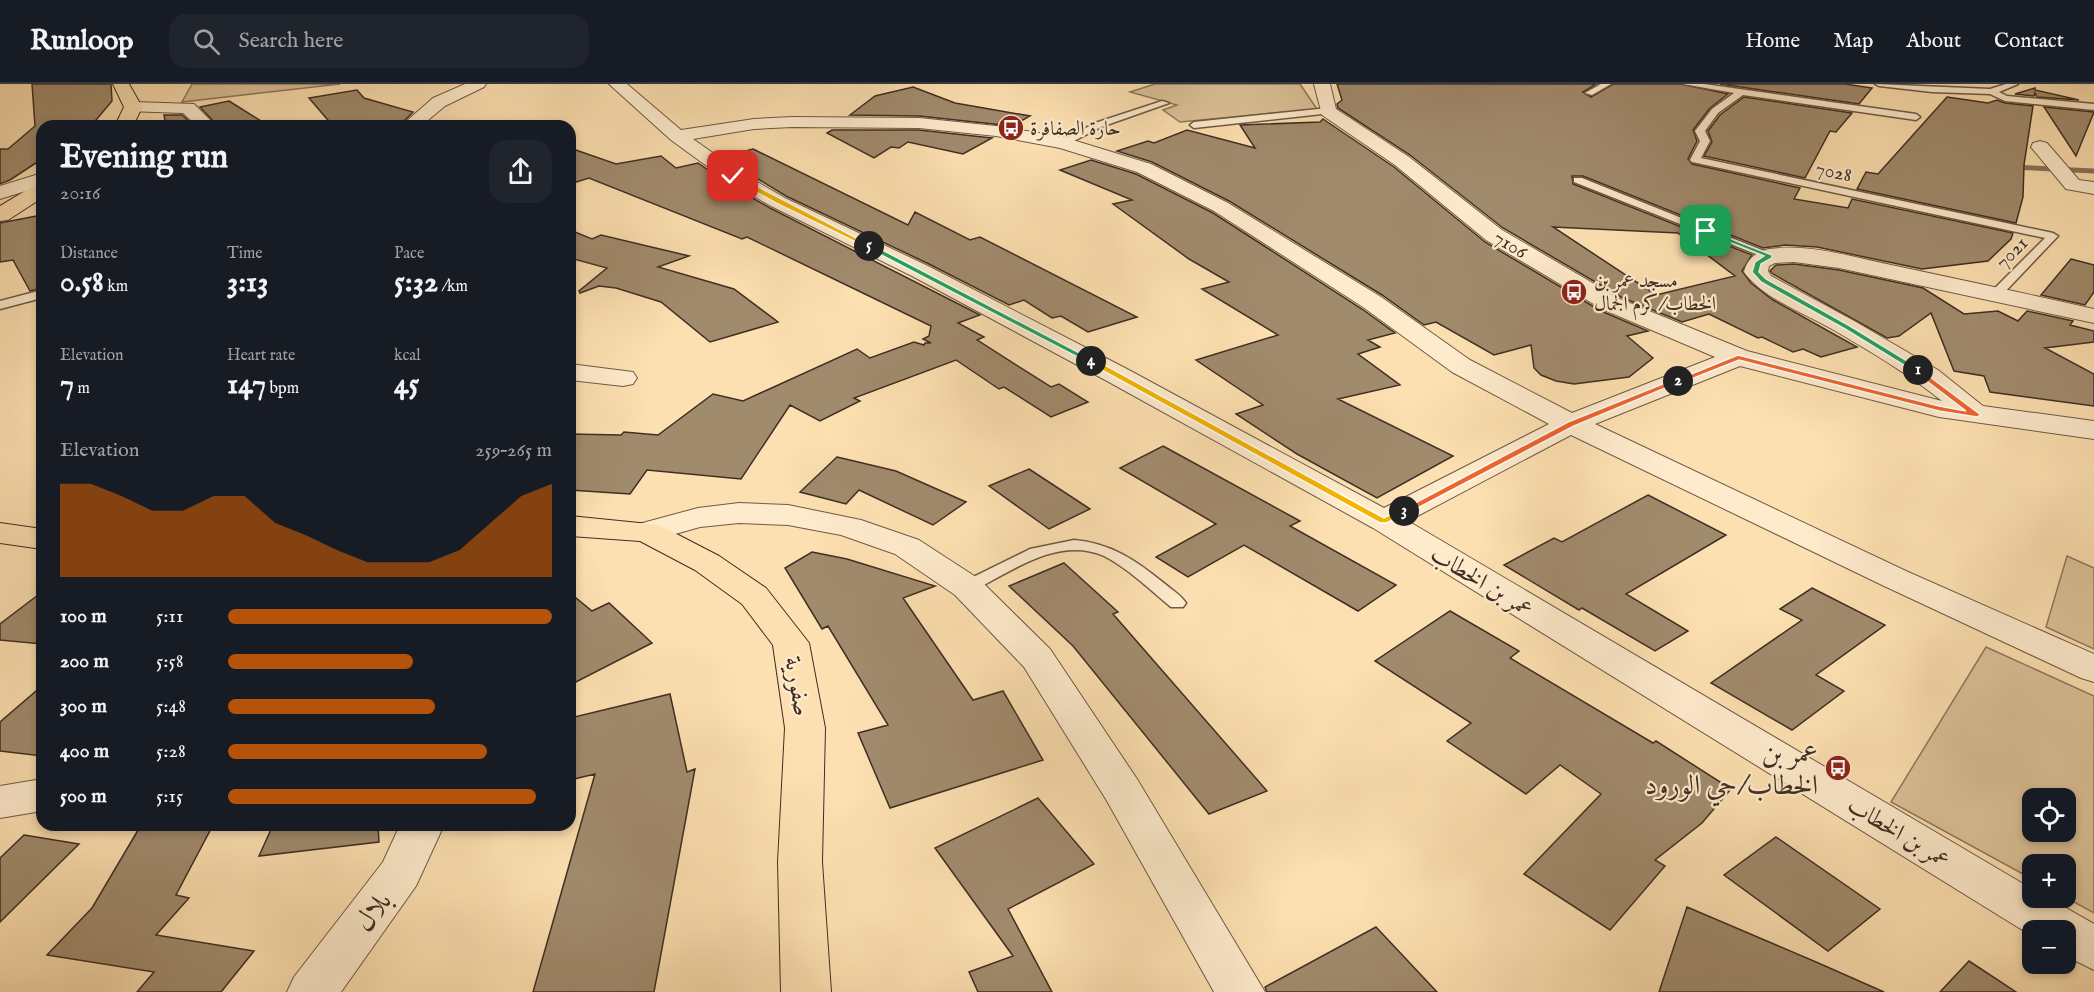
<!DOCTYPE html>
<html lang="en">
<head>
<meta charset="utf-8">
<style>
  :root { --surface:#171b24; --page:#20242c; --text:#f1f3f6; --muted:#9ea1a6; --line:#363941; --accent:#b45309 }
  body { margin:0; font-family:"IM FELL English",Amiri,serif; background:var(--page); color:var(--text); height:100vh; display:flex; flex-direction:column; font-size:22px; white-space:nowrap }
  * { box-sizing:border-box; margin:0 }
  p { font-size:20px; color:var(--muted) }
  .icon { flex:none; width:33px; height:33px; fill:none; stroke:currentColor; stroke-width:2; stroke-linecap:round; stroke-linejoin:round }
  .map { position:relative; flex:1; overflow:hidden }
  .details { position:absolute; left:36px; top:36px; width:540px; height:711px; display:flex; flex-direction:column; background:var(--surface); border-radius:18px; box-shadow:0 3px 9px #0003 }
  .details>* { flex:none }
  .fabs { position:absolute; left:2022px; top:704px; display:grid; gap:12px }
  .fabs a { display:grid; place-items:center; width:54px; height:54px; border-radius:12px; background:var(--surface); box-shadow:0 3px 9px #0003; font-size:30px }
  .pin { position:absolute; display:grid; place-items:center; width:51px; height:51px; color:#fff; margin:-26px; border-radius:12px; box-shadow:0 3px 9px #0006 }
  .km { position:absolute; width:30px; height:30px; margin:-15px; border-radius:50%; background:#222; color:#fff; font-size:16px; line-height:30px; text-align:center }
  .round { display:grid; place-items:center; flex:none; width:63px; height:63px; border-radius:18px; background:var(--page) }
  .overview { display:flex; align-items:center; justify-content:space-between; height:102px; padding:0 24px }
  h1 { font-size:33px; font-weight:700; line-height:45px }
  .figures { display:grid; grid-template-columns:repeat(3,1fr); gap:9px; height:102px; padding:6px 24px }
  .figures div { display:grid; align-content:center }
  .figures b { font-size:30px; font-weight:700 }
  .figures small { font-size:16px; font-weight:400 }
  .figures p { font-size:16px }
  .chart { height:168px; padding:12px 24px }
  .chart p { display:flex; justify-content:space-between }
  .chart svg { width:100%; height:108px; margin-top:6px; fill:var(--accent); opacity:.7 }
  ul { padding:0 24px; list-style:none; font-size:20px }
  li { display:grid; grid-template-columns:96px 72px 1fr; align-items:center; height:45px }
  li i { height:15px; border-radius:8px; background:var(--accent) }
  header { display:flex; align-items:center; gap:36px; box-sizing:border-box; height:84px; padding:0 30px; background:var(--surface); border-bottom:2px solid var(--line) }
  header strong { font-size:28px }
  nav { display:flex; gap:33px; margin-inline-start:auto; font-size:21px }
  .search { width:420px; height:54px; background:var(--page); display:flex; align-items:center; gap:15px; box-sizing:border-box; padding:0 21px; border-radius:18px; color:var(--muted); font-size:22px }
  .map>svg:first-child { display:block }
  .green { fill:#ddc299; stroke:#8e785e; stroke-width:1.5; fill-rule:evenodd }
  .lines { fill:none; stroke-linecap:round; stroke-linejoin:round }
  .stream { stroke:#8a745b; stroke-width:5 }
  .building { fill:#a18b6d; stroke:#3e2e23; stroke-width:1.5; fill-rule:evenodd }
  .lane-casing { stroke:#6e5a46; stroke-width:3 }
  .street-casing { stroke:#6e5a46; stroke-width:2 }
  .primary-casing { stroke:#3e2e23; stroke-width:2 }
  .lane { fill:#feebcc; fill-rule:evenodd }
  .street { fill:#feebcc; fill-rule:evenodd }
  .primary { fill:#fde0b1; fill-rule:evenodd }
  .split-1 { fill:#22a559; stroke:#fff; stroke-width:1.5 }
  .split-2 { fill:#f0652b; stroke:#fff; stroke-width:1.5 }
  .split-3 { fill:#f0652b; stroke:#fff; stroke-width:1.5 }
  .split-4 { fill:#f5b400; stroke:#fff; stroke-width:1.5 }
  .split-5 { fill:#22a559; stroke:#fff; stroke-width:1.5 }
  .split-6 { fill:#f5b400; stroke:#fff; stroke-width:1.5 }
  .labels { text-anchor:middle; stroke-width:4.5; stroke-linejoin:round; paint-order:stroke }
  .far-poi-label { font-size:20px; fill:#3e2e23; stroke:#feebcc; text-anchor:start }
  .far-street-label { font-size:20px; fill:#3e2e23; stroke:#feebcc }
  .street-label { font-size:24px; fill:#3e2e23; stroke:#feebcc }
  .near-poi-label { font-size:28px; fill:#3e2e23; stroke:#feebcc; text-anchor:end }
  .near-street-label { font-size:28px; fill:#3e2e23; stroke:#feebcc }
</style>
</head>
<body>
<header>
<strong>Runloop</strong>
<div class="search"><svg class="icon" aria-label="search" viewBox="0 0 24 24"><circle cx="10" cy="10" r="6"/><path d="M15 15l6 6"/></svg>Search here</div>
<nav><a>Home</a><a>Map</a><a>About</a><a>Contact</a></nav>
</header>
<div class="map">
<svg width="2094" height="908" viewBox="0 0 2094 908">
  <rect width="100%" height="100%" fill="#fde0b1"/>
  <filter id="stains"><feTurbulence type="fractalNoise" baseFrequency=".00333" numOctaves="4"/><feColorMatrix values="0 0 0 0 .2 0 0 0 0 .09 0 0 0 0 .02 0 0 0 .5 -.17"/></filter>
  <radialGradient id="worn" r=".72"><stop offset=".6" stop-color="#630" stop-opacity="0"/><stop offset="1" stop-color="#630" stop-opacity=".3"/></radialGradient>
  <!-- green -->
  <path class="green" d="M192 0H340L182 18Z
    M1155 0H1300L1317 25 1180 38 1163 26 1177 21 1130 8Z
    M2067 472 2094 484V565L2046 543Z
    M1986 563 2094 612V829L2065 813 2066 780H2032V795L1891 718ZM2032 714H2066V747H2032Z"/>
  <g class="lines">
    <!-- stream -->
    <path class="stream" d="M2012 83 2094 87"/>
  </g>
  <!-- building -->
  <path class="building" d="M32 0H111L112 17 91 42H42V75L10 96 0 100V65H8L35 42Z
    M1337 0H1596L1583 8 1591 13 1613 0H1681L1728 10 1710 24 1693 46 1697 57 1688 75 1692 80 1800 104 1794 115 1848 124 1852 115 2013 149 2011 155 1988 177 1922 185 1817 163 1785 161 1763 164 1583 92H1572L1573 100 1752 171 1742 187 1751 199 1773 216 1857 263 1821 273 1803 265 1793 268 1762 253 1758 254 1709 230 1682 238 1621 213 1503 144 1410 71 1338 24 1337 20 1342 16ZM1553 143 1678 149 1735 192 1656 211Z
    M1720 0H1845L1872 4 1859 20Z
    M913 3 955 19 1030 32 1012 42 919 32 850 31 875 12Z
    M2035 4V6L2079 16 2037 13 2035 9 2034 12 2015 10Z
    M357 6 364 14 413 28 399 42H333L309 14Z
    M1744 13 1852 29 1836 48 1830 47 1805 94 1704 72 1712 58 1708 47 1720 31Z
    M1947 13 1988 19 1997 16 2005 19 2033 22 2024 81 2023 113 2016 139 1857 105 1866 88 1878 90Z
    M229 17 269 42H218L200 23Z
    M2044 23 2094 28 2076 72Z
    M164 31H182L194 42H166Z
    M1323 35 1394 83 1485 158 1601 227 1648 247 1627 252 1653 274 1629 293 1574 300 1556 297 1541 291 1534 284 1531 261 1494 271 1436 238 1424 241 1382 211 1229 117 1152 78 1117 67 1148 57 1154 59 1187 46 1255 64 1240 41 1320 38Z
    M832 46H919L992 54 963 70 908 58 899 64 891 63 874 74 827 49Z
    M570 64 616 80 661 72 676 84 698 79 725 98 770 124 980 231 958 239 984 253 977 256 1051 303 1059 300 1088 318 1051 333 1004 303 999 305 956 276 854 314 860 317 820 337 790 321 741 395 647 386 630 410 570 406V350L621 351 624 348 658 351 713 310 743 317 857 265 870 274 914 258 924 261 925 259H931L923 255 929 252 931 242 747 153 742 155 589 94 570 100Z
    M753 65 908 141 915 128 970 156 980 153 1137 233 1088 248 1061 232 1052 234 1024 216 1009 221 929 180 786 112 722 73Z
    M1091 76 1136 90 1213 129 1362 225 1395 249 1368 256 1380 263 1358 270 1400 301 1338 315 1453 372 1377 414 1297 370 1236 330 1263 321 1196 276 1278 251 1202 205 1229 198 1189 175 1113 120 1132 116 1060 86Z
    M42 131V204L30 207 13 176 0 178V139Z
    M570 146 592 155 601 151 689 172 658 183 734 205 778 238 710 258 661 218 616 204 599 202 580 209 579 207 607 184 570 174Z
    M2071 175 2094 181V208L2085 221 2041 211Z
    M1794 180 1839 186 1923 204 1964 230 1998 227 2018 237 2027 227 2073 237 2070 241 2094 247V258L2045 264 2094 290V322L1990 308 1984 292 1954 287 1931 229 1899 252 1887 254 1773 190 1770 187 1776 181Z
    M1163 362 1300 437 1290 442 1396 501 1358 527 1244 461 1188 493 1156 473 1216 440 1120 384Z
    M837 373 896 387 966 418 933 441 859 406 846 420 800 408Z
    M1029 385 1090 425 1049 445 989 402Z
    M1648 411 1726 451 1626 510 1688 547 1655 567 1582 524 1579 526 1504 481 1554 454 1562 458Z
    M812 468 847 475 935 502 903 514 973 616 1003 607 1043 676 890 724 858 649 888 641 828 542 822 545 785 484Z
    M1064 479 1118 528 1113 530 1267 707 1209 730 1073 562 1009 502Z
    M1812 504 1885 541 1816 591 1844 607 1792 646 1711 599 1802 536 1780 525Z
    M42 508V560L0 556V540Z
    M570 509 592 527 609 519 652 559 570 601Z
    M1450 527 1519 567 1510 574 1653 659 1656 657 1731 705 1702 739 1655 776 1665 782 1610 846 1524 790 1601 710 1560 681 1526 710 1447 657 1471 639 1375 577Z
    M42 602V672L0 667V638Z
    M670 610 687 688 695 685 654 908H533L595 690 574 695 570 634Z
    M1038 714 1094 780 1008 825 1052 908H978L969 888 1013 872 935 764Z
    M141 741H213L176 811 189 814 156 851 254 867 221 908H137L154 888 47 871 92 824Z
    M273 741H378L379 758 259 772Z
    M24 751 79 760 0 838V774Z
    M1776 753 1880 825 1828 867 1724 791Z
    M1687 823 1816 878 1884 908H1659Z
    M1376 843 1437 908H1267L1265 903Z
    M1969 877 2016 908H1940Z"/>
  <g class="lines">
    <!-- lane casing -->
    <g class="lane-casing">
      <path id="lane" d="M1601 0H1611L1592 11 1585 9Z
        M1683 0H1704L1916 30 1920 33 1916 36 1743 11 1718 29 1705 47 1710 57 1701 74 2053 149 2058 152 2000 213H1992V207L2045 154 1692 78 1690 76 1700 57 1695 47 1712 25 1734 9Z
        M1875 0 1990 5 2006 0H2018L1999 8 2007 12 2094 20V26L2005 17 1990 10 1932 8 1879 2Z
        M1162 17 1169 19 1101 43 1066 61 1058 59 1095 39Z
        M1328 24 1331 25V29L1194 44 1190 41 1194 38Z
        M1574 94H1582L1776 172 1774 174H1766L1574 98Z
        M42 206V214L0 225V217Z
        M1074 456C1111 459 1137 477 1165 500 1172 506 1181 511 1186 519L1183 523H1171C1150 506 1128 484 1104 472 1059 452 1011 487 973 507H961L958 503 961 499 1030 465Z"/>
    </g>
    <!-- street casing -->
    <g class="street-casing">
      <path id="street" d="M465 0H486L484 3 445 22 421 42H401L433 14Z
        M609 0H627L681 46 754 35 792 33 919 34 996 42 1063 53 1151 80 1228 119 1381 213 1470 276 1572 329 1715 273 1602 225 1486 156 1395 81 1322 31 1314 0H1330L1336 25 1409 73 1502 146 1620 215 1747 267 1942 317C1910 291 1873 269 1837 248 1809 231 1763 215 1744 188 1747 175 1756 168 1769 165 1810 159 1856 174 1896 182 1962 196 2028 210 2094 225V239L1839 184 1794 178 1775 179 1769 182 1768 187 1771 192 1856 238 1938 286 1983 322 2094 337V355L1939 333 1740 282 1595 340 1906 487 2094 570V598L2081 594 1882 501 1571 351 1408 437 2032 805V813H2047L2094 840V886L2066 872V846H2032V852L1373 444 1107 297 912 192 771 122 726 96 671 56ZM792 43 919 44 996 52 1060 64 1137 88 1214 127 1363 223 1452 288 1549 340 1384 424 1127 285 928 182 785 114 740 88 693 55 754 45Z
        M133 18 194 20 216 42H197L183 29 127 27 124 23 127 19Z
        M2040 57 2047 59 2079 96 2094 98V110L2066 105 2031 63 2033 59Z
        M42 89V102L0 115V102Z
        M570 280 633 288 637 294 633 300 623 302 570 296Z
        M739 419 788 421 861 436 919 456 979 495 1050 565 1137 695 1265 908H1214L1107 717 1024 583 955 511 895 470 841 451 788 441 739 439 700 443 647 458 635 455 631 448 635 441 698 424Z
        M42 695V727L0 734V702Z
        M400 741H444L416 802 341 908H287L294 893 383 778Z"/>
    </g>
    <!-- primary casing -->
    <g class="primary-casing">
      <path id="primary" d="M113 0H129L142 23 133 42H115L124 23Z
        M42 99V114L8 136 0 137V122L35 101Z
        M570 432 659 441 719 472 766 504 809 559 825 644 822 778 831 908H781L778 778 785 644 773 561 742 520 695 486 640 457 570 452Z
        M0 439 42 445V465L0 459Z"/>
    </g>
    <!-- lane -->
    <use href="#lane" class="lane"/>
    <!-- street -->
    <use href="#street" class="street"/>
    <!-- primary -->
    <use href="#primary" class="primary"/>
  </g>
  <!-- split-1 -->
  <path class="split-1" d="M1706 145 1772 171V174L1761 180 1759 188 1766 195 1850 242 1922 286 1915 288 1845 245 1761 198 1752 188 1755 178 1764 172 1704 148Z"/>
  <!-- split-2 -->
  <path class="split-2" d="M1738 271 1939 322 1966 327 1915 288V285L1918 284 1981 331 1977 333 1939 327 1739 276 1681 299 1674 297Z"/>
  <!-- split-3 -->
  <path class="split-3" d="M1675 295 1682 297 1574 342 1408 429 1400 427 1568 338Z"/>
  <!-- split-4 -->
  <path class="split-4" d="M1089 275H1094L1384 434 1401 425 1409 427 1387 439H1380L1089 279Z"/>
  <!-- split-5 -->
  <path class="split-5" d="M866 160H871L1095 277 1089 279 866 163Z"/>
  <!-- split-6 -->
  <path class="split-6" d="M731 91H735L872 162 866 163 776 119 731 94Z"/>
  <!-- icons -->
  <defs>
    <g id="bus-disc" transform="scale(1.35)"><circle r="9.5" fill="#8f2418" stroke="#feebcc"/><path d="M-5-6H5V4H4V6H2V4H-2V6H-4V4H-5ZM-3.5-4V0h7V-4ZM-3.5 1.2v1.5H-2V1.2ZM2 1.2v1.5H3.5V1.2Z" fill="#fff"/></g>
  </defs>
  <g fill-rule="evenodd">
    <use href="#bus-disc" x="1011" y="44"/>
    <use href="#bus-disc" x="1574" y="208"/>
    <use href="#bus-disc" x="1838" y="684"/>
  </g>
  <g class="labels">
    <!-- far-poi labels -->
    <g class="far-poi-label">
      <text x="1030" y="51">حارة الصفافرة</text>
      <text x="1594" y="203">مسجد عمر بن<tspan x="1594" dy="23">الخطاب/كرم الجمال</tspan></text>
    </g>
    <!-- far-street labels -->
    <g class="far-street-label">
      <text transform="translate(1834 87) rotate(12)" y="7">7028</text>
      <text transform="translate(1511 160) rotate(32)" y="7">7106</text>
      <text transform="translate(2011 168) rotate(-45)" y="7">7021</text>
    </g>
    <!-- street labels -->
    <g class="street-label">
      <text transform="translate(1482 497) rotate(31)" y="8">عمر بن الخطاب</text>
      <text transform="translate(798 602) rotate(80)" y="8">صفورية</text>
      <text transform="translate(1899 748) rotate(31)" y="8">عمر بن الخطاب</text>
    </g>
    <!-- near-poi labels -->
    <g class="near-poi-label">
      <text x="1818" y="678">عمر بن<tspan x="1818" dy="32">الخطاب/حي الورود</tspan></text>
    </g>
    <!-- near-street labels -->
    <g class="near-street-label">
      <text transform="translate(372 827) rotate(-53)" y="10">بلال</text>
    </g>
  </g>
  <rect width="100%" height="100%" filter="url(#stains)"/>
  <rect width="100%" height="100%" fill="url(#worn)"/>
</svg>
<div class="fabs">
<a><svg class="icon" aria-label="locate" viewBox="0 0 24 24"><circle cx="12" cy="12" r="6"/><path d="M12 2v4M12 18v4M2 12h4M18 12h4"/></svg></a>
<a>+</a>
<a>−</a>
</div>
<div class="pin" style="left:1706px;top:147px;background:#1e9e55"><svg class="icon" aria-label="arrive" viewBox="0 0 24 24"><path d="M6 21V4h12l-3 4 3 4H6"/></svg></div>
<div class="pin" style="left:733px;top:92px;background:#d93025"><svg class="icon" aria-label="check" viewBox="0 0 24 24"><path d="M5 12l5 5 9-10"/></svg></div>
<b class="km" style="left:1918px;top:286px">1</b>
<b class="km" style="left:1678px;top:297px">2</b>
<b class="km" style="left:1404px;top:427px">3</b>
<b class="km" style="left:1091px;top:277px">4</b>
<b class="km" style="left:869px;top:162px">5</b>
<section class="details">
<div class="overview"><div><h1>Evening run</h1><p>20:16</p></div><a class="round"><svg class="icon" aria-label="share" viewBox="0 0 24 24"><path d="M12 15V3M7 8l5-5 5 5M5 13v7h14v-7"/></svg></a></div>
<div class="figures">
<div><p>Distance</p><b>0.58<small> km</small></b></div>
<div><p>Time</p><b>3:13</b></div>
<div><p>Pace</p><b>5:32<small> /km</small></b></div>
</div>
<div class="figures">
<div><p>Elevation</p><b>7<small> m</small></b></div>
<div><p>Heart rate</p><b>147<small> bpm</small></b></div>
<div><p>kcal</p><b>45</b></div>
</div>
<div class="chart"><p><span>Elevation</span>259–265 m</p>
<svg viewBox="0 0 160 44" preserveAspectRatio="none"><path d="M0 44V6L10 6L20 11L30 17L40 17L50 11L60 11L70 22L80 27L90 33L100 38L110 38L120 38L130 33L140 22L150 11L160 6V44z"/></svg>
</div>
<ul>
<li><b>100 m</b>5:11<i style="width:100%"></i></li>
<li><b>200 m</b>5:58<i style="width:57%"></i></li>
<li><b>300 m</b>5:48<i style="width:64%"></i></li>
<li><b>400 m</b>5:28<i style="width:80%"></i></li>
<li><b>500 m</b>5:15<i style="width:95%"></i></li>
</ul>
</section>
</div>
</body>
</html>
